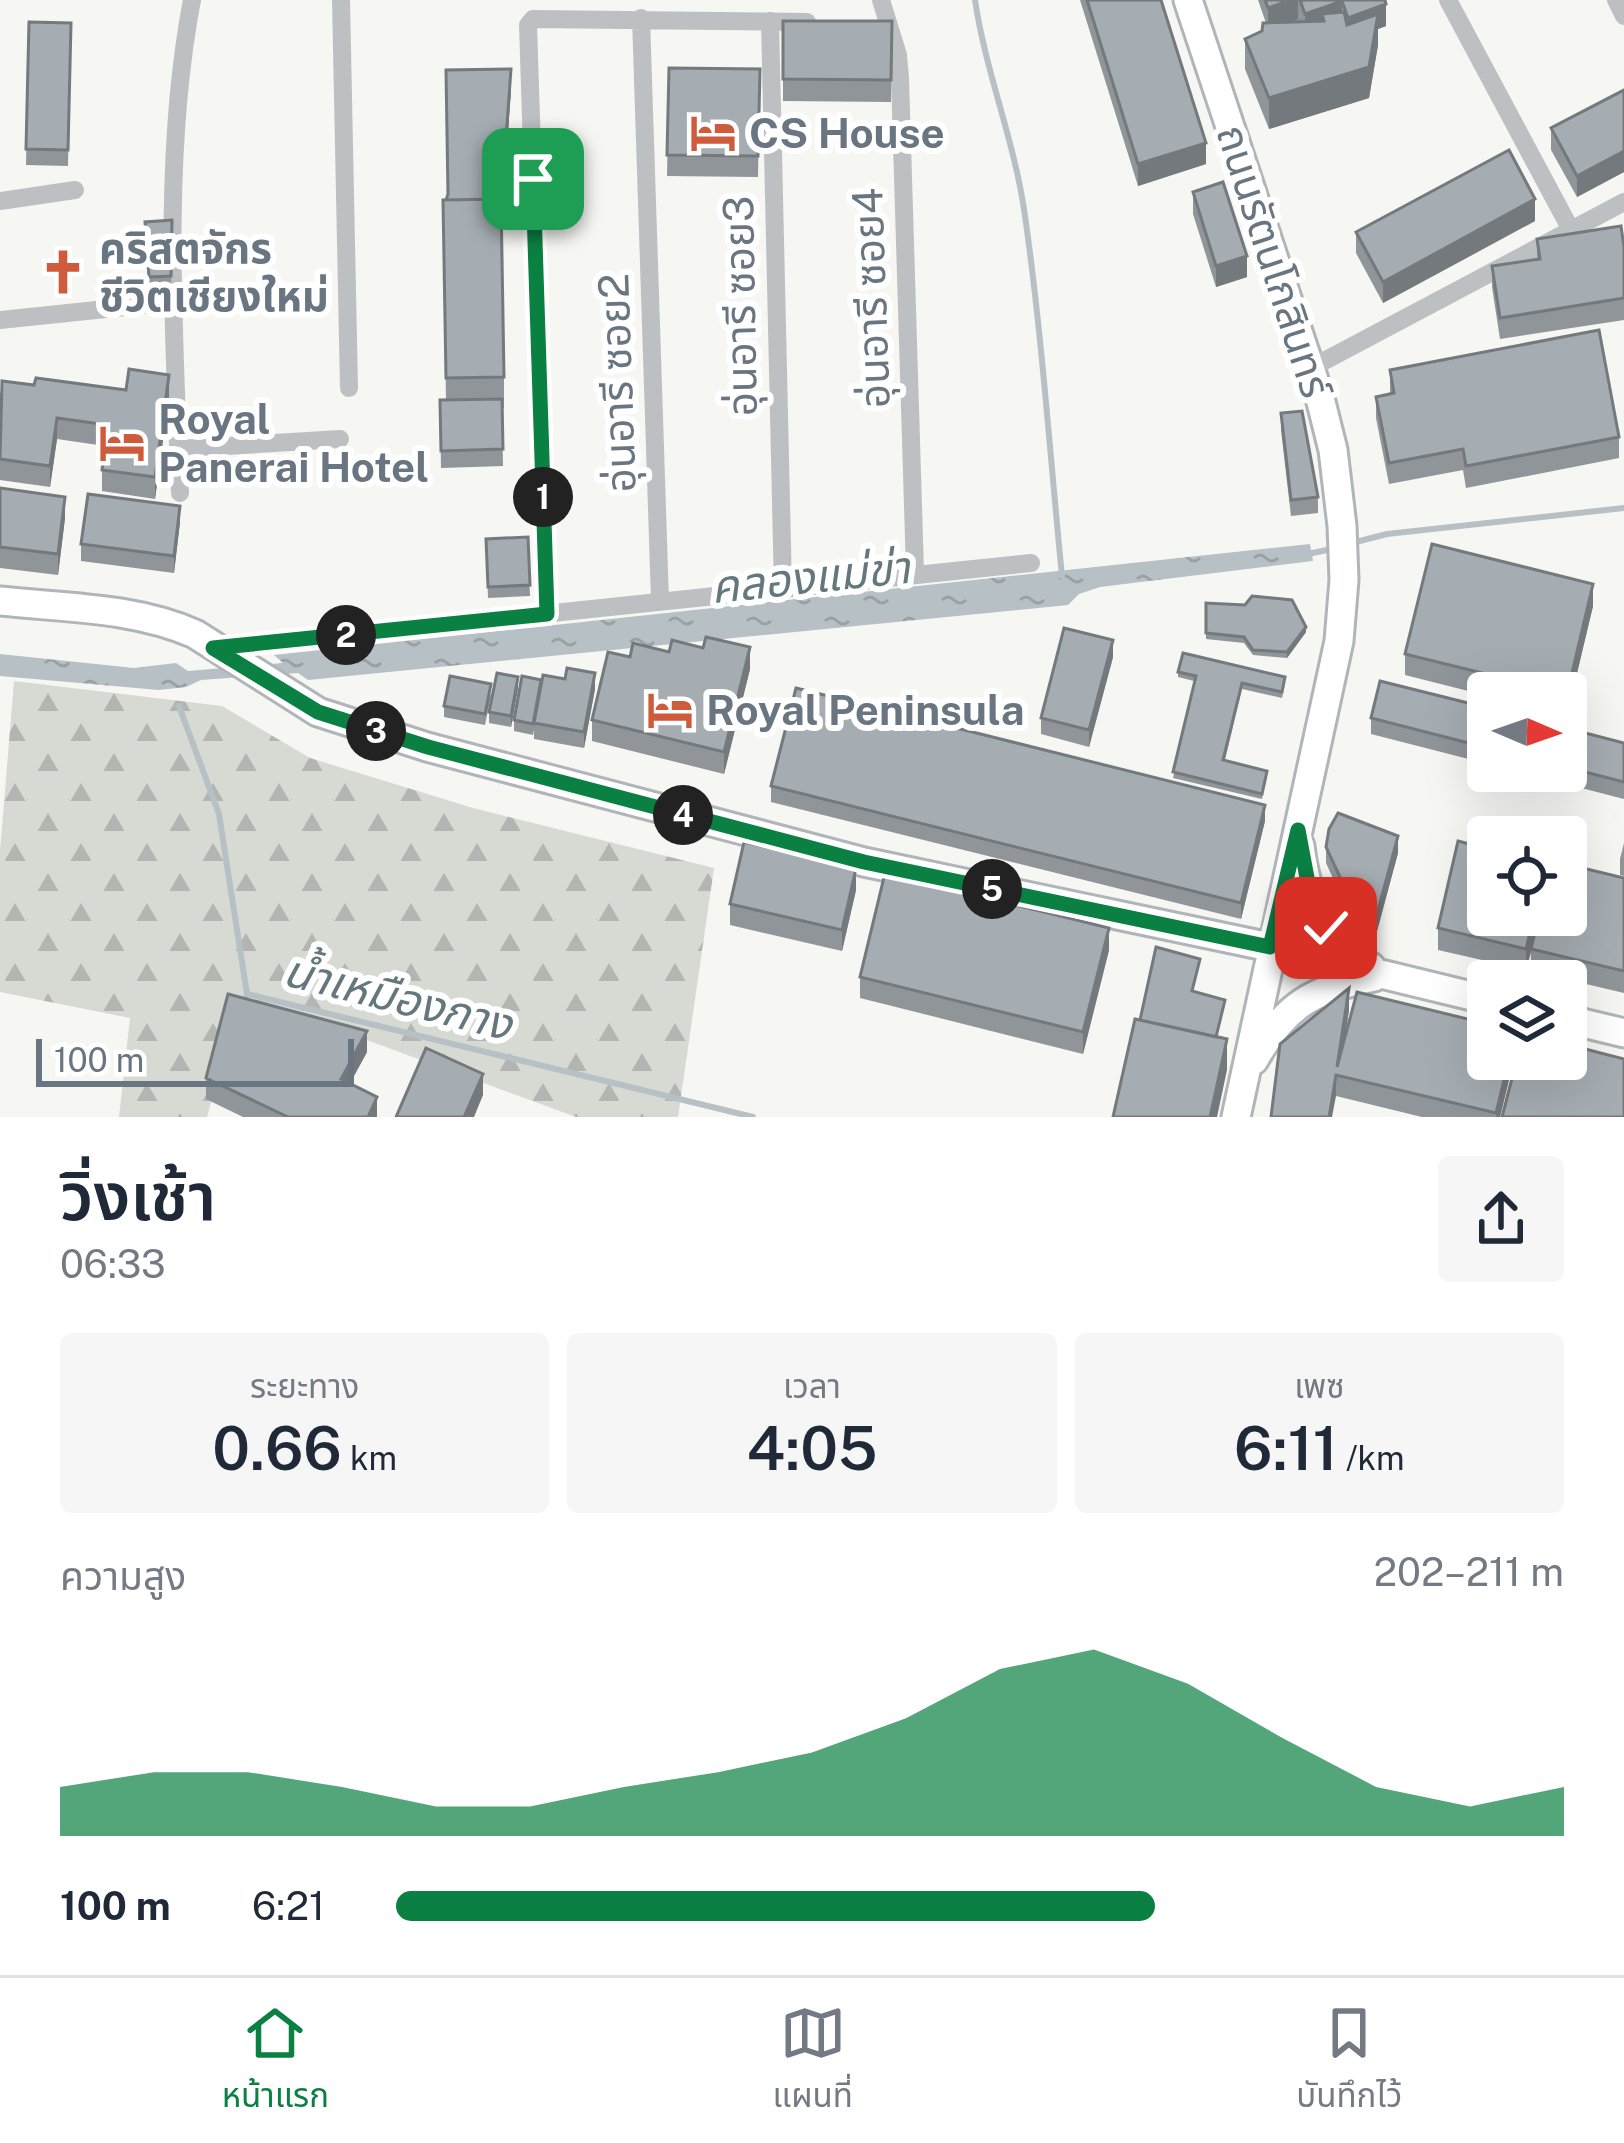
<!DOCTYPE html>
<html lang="th">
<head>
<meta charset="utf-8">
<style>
  :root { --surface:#fff; --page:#f6f6f7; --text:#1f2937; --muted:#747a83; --line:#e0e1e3; --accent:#0b8043 }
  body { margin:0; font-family:"Public Sans","Noto Sans Thai",sans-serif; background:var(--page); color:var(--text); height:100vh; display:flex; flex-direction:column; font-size:45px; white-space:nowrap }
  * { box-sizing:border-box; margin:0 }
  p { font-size:39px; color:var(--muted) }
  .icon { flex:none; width:66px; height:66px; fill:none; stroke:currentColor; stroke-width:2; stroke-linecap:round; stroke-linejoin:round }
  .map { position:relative; height:1117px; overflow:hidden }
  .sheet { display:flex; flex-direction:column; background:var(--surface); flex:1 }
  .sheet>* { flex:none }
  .needle { width:78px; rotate:92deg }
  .tools { position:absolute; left:1467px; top:672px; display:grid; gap:24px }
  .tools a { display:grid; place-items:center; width:120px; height:120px; border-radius:12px; background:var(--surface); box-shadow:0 12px 48px #0002; font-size:60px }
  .scale { position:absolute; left:36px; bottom:30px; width:318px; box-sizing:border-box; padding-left:12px; border:6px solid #697681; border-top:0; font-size:33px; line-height:42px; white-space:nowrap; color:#697681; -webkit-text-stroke:9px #fff; paint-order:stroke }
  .pin { position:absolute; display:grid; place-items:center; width:102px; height:102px; color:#fff; margin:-51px; border-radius:24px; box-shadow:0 6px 18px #0006 }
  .km { position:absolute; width:60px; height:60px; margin:-30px; border-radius:50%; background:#222; color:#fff; font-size:33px; line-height:60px; text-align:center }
  .round { display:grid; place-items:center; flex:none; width:126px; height:126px; border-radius:12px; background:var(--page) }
  .overview { display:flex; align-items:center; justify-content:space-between; height:204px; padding:0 60px }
  h1 { font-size:66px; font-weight:600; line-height:90px }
  .figures { display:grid; grid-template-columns:repeat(3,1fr); gap:18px; height:204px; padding:12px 60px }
  .figures div { display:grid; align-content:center; border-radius:12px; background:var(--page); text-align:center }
  .figures b { font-size:60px; font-weight:600 }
  .figures small { font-size:33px; font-weight:400 }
  .figures p { font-size:33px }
  .chart { height:336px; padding:24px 60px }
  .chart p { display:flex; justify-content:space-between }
  .chart svg { width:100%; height:216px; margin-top:12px; fill:var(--accent); opacity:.7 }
  ul { padding:0 60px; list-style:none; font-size:39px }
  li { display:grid; grid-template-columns:192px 144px 1fr; align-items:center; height:90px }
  li i { height:30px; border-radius:15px; background:var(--accent) }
  .tabs { display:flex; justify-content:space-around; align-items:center; height:168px; border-top:3px solid var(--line); background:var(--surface); font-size:33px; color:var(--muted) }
  .tabs a { display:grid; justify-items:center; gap:6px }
  .tabs .active { color:var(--accent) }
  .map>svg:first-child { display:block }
  .forest { fill:url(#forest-firs) }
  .water { fill:url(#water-ripples) }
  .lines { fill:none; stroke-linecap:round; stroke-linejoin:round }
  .stream { stroke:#b7c1c5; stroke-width:6 }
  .secondary-casing { stroke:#b1b5b9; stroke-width:33 }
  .street { stroke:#bcc0c3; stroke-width:18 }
  .secondary { stroke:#fff; stroke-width:27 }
  .wall { fill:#8f9599 }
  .shaded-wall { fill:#74797d }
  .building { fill:#a6adb2; stroke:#74797d; stroke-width:3 }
  .route-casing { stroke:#fff; stroke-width:24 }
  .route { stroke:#0b8043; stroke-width:15 }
  .labels { text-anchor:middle; stroke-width:12; stroke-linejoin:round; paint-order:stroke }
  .poi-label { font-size:42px; font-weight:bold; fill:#697681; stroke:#fff; text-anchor:start }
  .street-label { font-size:42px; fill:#697681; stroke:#fff }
  .water-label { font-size:45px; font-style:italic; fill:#64777d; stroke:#fff }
</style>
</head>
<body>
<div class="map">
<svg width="1624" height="1117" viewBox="0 0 1624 1117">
  <defs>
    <pattern id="forest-firs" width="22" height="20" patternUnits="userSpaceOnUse" patternTransform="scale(3)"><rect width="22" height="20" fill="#d6dad3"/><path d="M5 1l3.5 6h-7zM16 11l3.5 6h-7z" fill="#b2b5b1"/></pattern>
    <pattern id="water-ripples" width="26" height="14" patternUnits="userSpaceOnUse" patternTransform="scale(3)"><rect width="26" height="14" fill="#b7c1c5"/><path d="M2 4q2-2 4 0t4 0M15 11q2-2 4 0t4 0" fill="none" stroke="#99a1a5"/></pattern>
  </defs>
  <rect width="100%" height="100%" fill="#f6f6f3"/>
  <!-- forest -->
  <path class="forest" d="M14 681 222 706 310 758 473 808 714 868 678 1117H576L364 1039 236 1013 207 1117H119L130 1018 0 992V851Z"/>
  <!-- water -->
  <path class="water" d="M1310 544 1313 561 1100 587 1079 594 1068 605 308 680 298 673 201 680 186 687 159 690 0 676V654L134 668 176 663 188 671 283 663 274 655Z"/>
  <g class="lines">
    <!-- stream -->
    <path class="stream" d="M975 0C986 74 1015 142 1025 216 1042 335 1050 456 1062 576
      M1348 544 1387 534 1624 508
      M1308 554 1336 548
      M179 706 219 814 247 994 753 1117"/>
    <!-- secondary casing -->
    <g class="secondary-casing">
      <path id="secondary" d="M1188 0 1320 398 1333 450 1342 526 1344 580 1339 641 1236 1117
        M0 601C65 608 134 607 195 634L318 712 427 747 864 862 1270 947 1488 1000
        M1300 846C1306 900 1325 937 1371 967
        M1566 1019 1624 1033
        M1254 1060C1285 1005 1313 989 1374 977"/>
    </g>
    <!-- street -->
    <path class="street" d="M341 0 349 388
      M881 0 898 55 900 78 915 572
      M1448 0 1571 230
      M1616 0 1624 16
      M641 18 660 601
      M770 21 783 589
      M0 201 75 190
      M0 320 173 302
      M1311 368 1624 202
      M178 449 340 439
      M180 493C174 335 162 155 192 0
      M547 614 528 25 533 19 807 22
      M218 648 1031 563"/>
    <!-- secondary -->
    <use href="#secondary" class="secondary"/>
  </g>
  <!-- wall -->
  <path class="wall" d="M1080 0H1161L1206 164 1138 186Z
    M1258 0H1385L1386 26 1378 29V45L1369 98 1269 129 1245 69V39L1262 31 1266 23Z
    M783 21H892L891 102 783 101Z
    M29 22 71 23 68 166 26 165Z
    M669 68 760 69 758 177 667 176Z
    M511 90 501 223 504 377V408H502L503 466 441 468 440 400H446L443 200H446Z
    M1624 90V172L1577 197 1551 150V128Z
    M1193 192 1247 277 1216 287 1193 214Z
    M172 220 171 293 149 294 145 222Z
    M1535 221 1383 303 1356 253V232Z
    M1537 239 1624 247V320L1500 339 1492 287V266L1537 259Z
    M1390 370 1619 437V458L1466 488 1463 470 1389 484 1376 418V397L1390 394Z
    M34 385 169 396 155 499 102 491V470L105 446 57 439 50 487 0 480V393Z
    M1281 413 1318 497V513L1291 516 1281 430Z
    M0 488 65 518 58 575 0 568Z
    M180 522 174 573 81 561V544Z
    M528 537 530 596 488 598 486 539Z
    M1206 603 1306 632 1287 658 1253 655 1244 643 1206 639Z
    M1593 606 1567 715 1566 693H1488V696L1405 675V654Z
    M669 652 750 669 724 774 592 741V720L630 657Z
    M1113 657 1089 747 1041 734V718Z
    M1178 672 1285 683 1282 698 1242 689 1225 760 1267 776 1262 799 1173 778 1194 681 1178 677Z
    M518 688 511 727 489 723V712Z
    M595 689 584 748 534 739V730L533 735 514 731V720Z
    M491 695 485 725 444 717V706Z
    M1488 708V764L1371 734V718Z
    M1566 728 1624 743V799L1515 771H1566Z
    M771 786 1265 821 1241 919 771 802Z
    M1624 843V876L1620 875V859Z
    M1326 847 1398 853 1377 931 1346 907 1326 863Z
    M1624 878V993L1531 971V953L1526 970 1438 950V928Z
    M856 890 842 951 730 925V904Z
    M1109 950 1083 1054 860 998V977Z
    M1349 1010 1345 1036 1488 1059H1514L1500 1117H1422L1336 1096 1271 1117Z
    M367 1052 350 1083 377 1117H243L206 1099V1078Z"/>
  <!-- shaded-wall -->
  <path class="shaded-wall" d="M1290 0H1298V19L1268 29V8Z
    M1342 1V22L1322 14V30L1305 36V14Z
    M1386 4V26L1378 29V45L1369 98 1269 129V98L1348 39V18Z
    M511 69V90L501 230V208Z
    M1206 143V164L1138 186V164Z
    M1624 151V172L1577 197V176Z
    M1535 199V221L1383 303V282Z
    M1247 256V277L1216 287V266Z
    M169 375V396L155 499V477Z
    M57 418V439L50 487V466Z
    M65 497V518L58 575V554Z
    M180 506V522L174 573V556Z
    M1593 584V606L1567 715V694Z
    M1306 627V632L1287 658V652Z
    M1113 640V657L1089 747V730Z
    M750 647V669L724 774V752Z
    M595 673V689L584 748V732Z
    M518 677V688L511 727V716Z
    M1265 805V821L1241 919V903Z
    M1398 836V853L1377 931V914Z
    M856 868V890L842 951V930Z
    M1534 915H1539L1526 970V949Z
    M1109 928V950L1083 1054V1032Z
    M1349 988V1010L1339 1075H1337Z
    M367 1031V1052L341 1100V1079Z
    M1227 1039V1070L1217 1117H1210Z
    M1509 1059H1514L1500 1117H1496Z
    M483 1074V1095L474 1117H464Z
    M1336 1075V1096L1332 1117H1329Z
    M377 1097V1117H368Z"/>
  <!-- building -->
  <path class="building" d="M1087 0H1161L1206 143 1138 164Z
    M1265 0H1290L1268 8Z
    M1300 0H1385L1386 4 1348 18 1342 1 1305 14Z
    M1344 12 1347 25 1378 14 1369 67 1269 98 1245 39 1262 31 1263 23 1324 21 1322 14Z
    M783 21H892L891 80 783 79Z
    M29 22 71 23 68 150 26 149Z
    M669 68 760 69 758 156 667 155Z
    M511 69 501 206V199L446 200 448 194 446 70Z
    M1624 90V151L1577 176 1551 128Z
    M1509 150 1535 199 1383 282 1356 232Z
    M1223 182 1247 256 1216 266 1193 192Z
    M501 199 504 377 446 378 443 200Z
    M172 220 171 276 149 277 145 222Z
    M1621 226 1624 247V298L1500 318 1492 266 1540 259 1537 239Z
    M1599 330 1619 437 1466 466 1463 449 1389 463 1376 397 1394 393 1390 370Z
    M129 369 169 375 155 477 102 470 108 425 57 418 50 466 0 459 2 381 34 385 36 378 126 390Z
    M502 399 503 449 441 451 440 400Z
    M1302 411 1318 497 1291 500 1281 413Z
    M0 488 65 497 58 554 0 547Z
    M88 494 180 506 174 556 81 544Z
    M528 537 530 585 488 587 486 539Z
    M1432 544 1593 584 1567 694 1405 654Z
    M1252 596 1292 600 1306 627 1287 652 1253 650 1244 637 1206 633V603L1245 605Z
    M1064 628 1113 640 1089 730 1041 718Z
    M706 637 750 647 724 752 592 720 608 652 630 657 633 643 669 652 672 640 703 648Z
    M1183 653 1285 677 1282 692 1242 683 1223 760 1267 771 1262 794 1173 772 1196 676 1178 672Z
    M567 668 595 673 584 732 534 723 543 675 565 679Z
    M497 673 518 677 511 716 489 712Z
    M450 676 491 684 485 714 444 706Z
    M522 676 541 680 533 724 514 720Z
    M1380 681 1488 708V748L1371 718Z
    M796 688 1265 805 1241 903 771 786Z
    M1566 728 1624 743V782L1566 767Z
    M1338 813 1398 836 1377 914 1346 890 1326 847 1329 829Z
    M1458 841 1488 849V915H1534L1526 949 1438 928Z
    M744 842 856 868 842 930 730 904Z
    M1566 864 1624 878V971L1531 949 1539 915H1566Z
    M885 873 1109 928 1083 1032 860 977Z
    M1156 947 1200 959 1192 991 1225 1000 1216 1037 1140 1020Z
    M1349 988 1337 1067 1357 992 1488 1024V1059H1509L1496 1113 1336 1075 1329 1117H1271L1280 1044Z
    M228 994 367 1031 341 1079 377 1097 368 1117H288L206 1078Z
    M1135 1019 1227 1039 1210 1117H1113Z
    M1566 1044 1624 1059V1117H1502L1517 1059H1566Z
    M426 1048 483 1074 464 1117H396Z"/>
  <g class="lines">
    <!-- route casing -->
    <g class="route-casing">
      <path id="route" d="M533 179 547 614 213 648 318 712 428 747 864 862 1270 947 1298 830 1311 899 1326 928"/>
    </g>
    <!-- route -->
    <use href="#route" class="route"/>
  </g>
  <!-- icons -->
  <defs>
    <g id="hotel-bare" transform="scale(3.6)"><path d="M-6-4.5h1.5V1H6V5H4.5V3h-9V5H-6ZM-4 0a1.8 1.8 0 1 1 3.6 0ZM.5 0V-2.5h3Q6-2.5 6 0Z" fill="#ce5b3b" stroke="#fff" stroke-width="2.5" paint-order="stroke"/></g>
    <g id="church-bare" transform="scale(3.6)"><path d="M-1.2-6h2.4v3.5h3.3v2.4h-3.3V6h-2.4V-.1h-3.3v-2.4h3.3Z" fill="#ce5b3b" stroke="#fff" stroke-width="2.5" paint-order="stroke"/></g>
  </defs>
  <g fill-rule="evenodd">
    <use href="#hotel-bare" x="713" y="133"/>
    <use href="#church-bare" x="63" y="272"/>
    <use href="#hotel-bare" x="122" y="443"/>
    <use href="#hotel-bare" x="670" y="710"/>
  </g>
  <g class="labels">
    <!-- poi labels -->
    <g class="poi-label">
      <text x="749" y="148">CS House</text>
      <text x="99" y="263">คริสตจักร<tspan x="99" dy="48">ชีวิตเชียงใหม่</tspan></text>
      <text x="158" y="434">Royal<tspan x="158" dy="48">Panerai Hotel</tspan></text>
      <text x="706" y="725">Royal Peninsula</text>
    </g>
    <!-- street labels -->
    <g class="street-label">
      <text transform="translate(1274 261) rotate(72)" y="15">ถนนรัตนโกสินทร์</text>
      <text transform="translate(871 298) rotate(-92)" y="15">อุ่นอารี ซอย4</text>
      <text transform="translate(740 306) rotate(-91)" y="15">อุ่นอารี ซอย3</text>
      <text transform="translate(617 383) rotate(-92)" y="15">อุ่นอารี ซอย2</text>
    </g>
    <!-- water labels -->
    <g class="water-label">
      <text transform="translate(810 577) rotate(-6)" y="16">คลองแม่ข่า</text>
      <text transform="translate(398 997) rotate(14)" y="16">น้ำเหมืองกาง</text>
    </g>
  </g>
</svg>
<div class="tools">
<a><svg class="needle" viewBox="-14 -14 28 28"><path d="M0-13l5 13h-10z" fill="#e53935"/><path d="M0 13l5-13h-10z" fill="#747a83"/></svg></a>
<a><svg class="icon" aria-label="locate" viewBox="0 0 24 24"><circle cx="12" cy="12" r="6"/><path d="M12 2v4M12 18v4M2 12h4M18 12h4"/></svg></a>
<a><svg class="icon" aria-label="layers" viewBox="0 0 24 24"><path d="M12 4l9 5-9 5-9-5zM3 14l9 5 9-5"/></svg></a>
</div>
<div class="scale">100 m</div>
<div class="pin" style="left:533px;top:179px;background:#1e9e55"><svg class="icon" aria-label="arrive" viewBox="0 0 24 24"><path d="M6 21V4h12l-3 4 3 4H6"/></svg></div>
<div class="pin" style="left:1326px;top:928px;background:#d93025"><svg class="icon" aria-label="check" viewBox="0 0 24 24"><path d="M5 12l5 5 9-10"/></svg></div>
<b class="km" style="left:543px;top:497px">1</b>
<b class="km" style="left:346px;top:635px">2</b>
<b class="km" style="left:376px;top:731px">3</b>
<b class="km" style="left:683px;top:815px">4</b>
<b class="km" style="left:992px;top:889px">5</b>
</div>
<section class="sheet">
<div class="overview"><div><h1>วิ่งเช้า</h1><p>06:33</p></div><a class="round"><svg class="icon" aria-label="share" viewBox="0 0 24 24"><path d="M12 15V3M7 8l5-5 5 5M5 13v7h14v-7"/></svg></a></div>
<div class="figures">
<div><p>ระยะทาง</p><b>0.66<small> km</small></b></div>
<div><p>เวลา</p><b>4:05</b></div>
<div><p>เพซ</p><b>6:11<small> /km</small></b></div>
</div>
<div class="chart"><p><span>ความสูง</span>202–211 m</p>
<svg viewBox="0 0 160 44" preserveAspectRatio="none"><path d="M0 44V34L10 31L20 31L30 34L40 38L50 38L60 34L70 31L80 27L90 20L100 10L110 6L120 13L130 24L140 34L150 38L160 34V44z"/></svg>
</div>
<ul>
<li><b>100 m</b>6:21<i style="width:65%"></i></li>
</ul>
</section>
<nav class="tabs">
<a class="active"><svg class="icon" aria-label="home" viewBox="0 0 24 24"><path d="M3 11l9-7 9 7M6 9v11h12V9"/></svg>หน้าแรก</a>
<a><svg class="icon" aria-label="map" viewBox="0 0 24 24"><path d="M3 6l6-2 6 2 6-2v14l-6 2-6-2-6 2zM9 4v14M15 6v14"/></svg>แผนที่</a>
<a><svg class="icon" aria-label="saved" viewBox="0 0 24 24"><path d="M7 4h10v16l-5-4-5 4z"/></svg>บันทึกไว้</a>
</nav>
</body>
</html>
